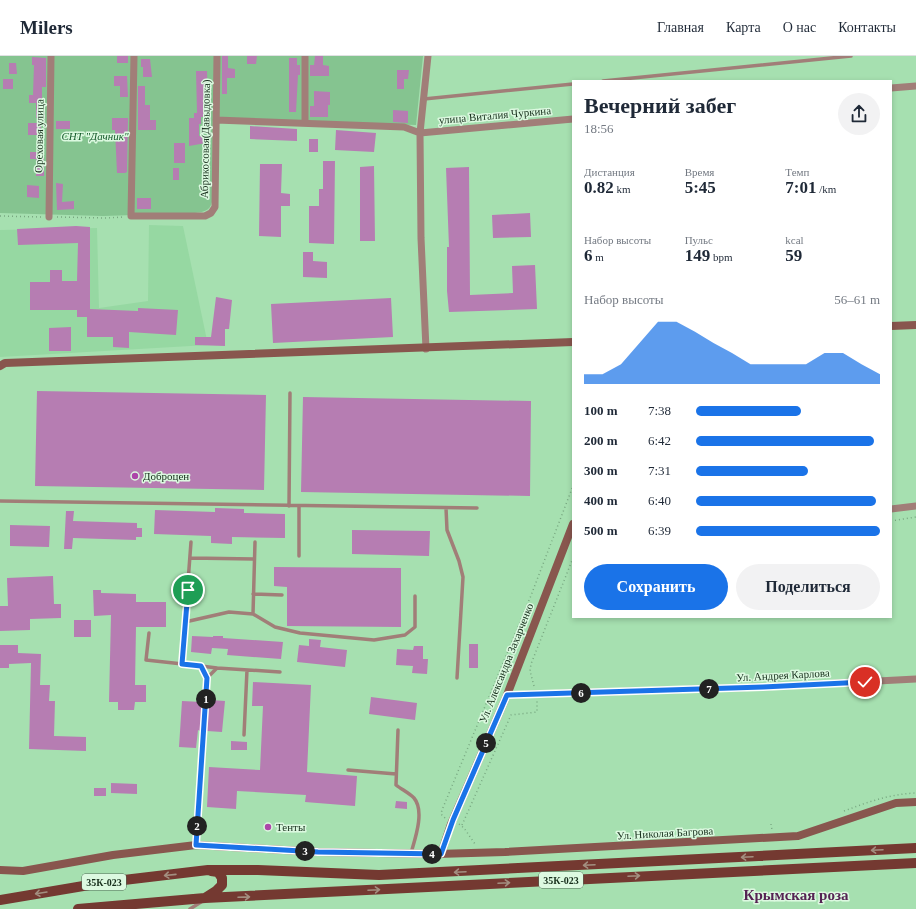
<!DOCTYPE html>
<html lang="ru">
<head>
<meta charset="utf-8">
<style>
  :root { --surface:#fff; --page:#f2f2f3; --text:#1f2937; --muted:#747a83; --line:#e0e1e3; --accent:#1a73e8 }
  body { margin:0; font-family:Georgia,serif; background:var(--page); color:var(--text); height:100vh; display:flex; flex-direction:column; font-size:15px; white-space:nowrap }
  * { box-sizing:border-box; margin:0 }
  p { font-size:13px; color:var(--muted) }
  .icon { flex:none; width:22px; height:22px; fill:none; stroke:currentColor; stroke-width:2; stroke-linecap:round; stroke-linejoin:round }
  .map { position:relative; flex:1; overflow:hidden }
  .side { position:absolute; left:572px; top:24px; width:320px; height:538px; display:flex; flex-direction:column; background:var(--surface); border-radius:0px; box-shadow:0 2px 6px #0003 }
  .side>* { flex:none }
  .pin { position:absolute; display:grid; place-items:center; width:34px; height:34px; color:#fff; margin:-17px; border:2px solid #fff; border-radius:50%; box-shadow:0 1px 4px #0007 }
  .km { position:absolute; width:20px; height:20px; margin:-10px; border-radius:50%; background:#222; color:#fff; font-size:11px; line-height:20px; text-align:center }
  .round { display:grid; place-items:center; flex:none; width:42px; height:42px; border-radius:21px; background:var(--page) }
  .headline { display:flex; align-items:center; justify-content:space-between; height:68px; padding:0 12px }
  h1 { font-size:22px; font-weight:800; line-height:30px }
  .stats { display:grid; grid-template-columns:repeat(3,1fr); gap:6px; height:68px; padding:4px 12px }
  .stats div { display:grid; align-content:center }
  .stats b { font-size:17px; font-weight:800 }
  .stats small { font-size:11px; font-weight:400 }
  .stats p { font-size:11px }
  .chart { height:112px; padding:8px 12px }
  .chart p { display:flex; justify-content:space-between }
  .chart svg { width:100%; height:72px; margin-top:4px; fill:var(--accent); opacity:.7 }
  .cta { display:flex; gap:8px; margin-top:auto; padding:8px 12px }
  .cta a { flex:1; height:46px; border-radius:24px; background:var(--accent); color:#fff; font-size:16px; font-weight:800; line-height:46px; text-align:center }
  .cta a+a { background:var(--page); color:var(--text) }
  ul { padding:0 12px; list-style:none; font-size:13px }
  li { display:grid; grid-template-columns:64px 48px 1fr; align-items:center; height:30px }
  li i { height:10px; border-radius:5px; background:var(--accent) }
  header { display:flex; align-items:center; gap:24px; box-sizing:border-box; height:56px; padding:0 20px; background:var(--surface); border-bottom:1px solid var(--line) }
  header strong { font-size:19px }
  nav { display:flex; gap:22px; margin-inline-start:auto; font-size:14px }
  .map>svg:first-child { display:block }
  .built { fill:#96d8a2 }
  .green { fill:#85c490 }
  .building { fill:#b67db2 }
  .lines { fill:none; stroke-linecap:round; stroke-linejoin:round }
  .path { stroke:#78a780; stroke-width:1.5; stroke-dasharray:1 3; stroke-linecap:butt }
  .lane { stroke:#a17e78; stroke-width:3.5 }
  .street { stroke:#a17e78; stroke-width:7 }
  .secondary { stroke:#88564e; stroke-width:8 }
  .primary { stroke:#743931; stroke-width:10 }
  .oneway { stroke:#a38f80 }
  .route-casing { stroke:#fff; stroke-width:8 }
  .route { stroke:#1a73e8; stroke-width:5 }
  .poi-dot { fill:#ad46a9; stroke:#dcf9e0; stroke-width:1.5 }
  .labels { text-anchor:middle; stroke-width:3; stroke-linejoin:round; paint-order:stroke }
  .shield { fill:#dcf9e0; stroke:#516b56; stroke-width:1 }
  .shield-label { font-size:10px; font-weight:bold; fill:#162e1b }
  .street-label { font-size:11px; fill:#162e1b; stroke:#dcf9e0 }
  .park-label { font-size:11px; font-style:italic; fill:#155b2b; stroke:#dcf9e0 }
  .poi-label { font-size:11px; fill:#162e1b; stroke:#dcf9e0; text-anchor:start }
  .district-label { font-size:15px; font-weight:bold; fill:#552353; stroke:#dcf9e0 }
</style>
</head>
<body>
<header>
<strong>Milers</strong>
<nav><a>Главная</a><a>Карта</a><a>О нас</a><a>Контакты</a></nav>
</header>
<div class="map">
<svg width="916" height="853" viewBox="0 0 916 853">
  <rect width="100%" height="100%" fill="#a6e0b0"/>
  <!-- built -->
  <path class="built" d="M149 169 183 170 208 289 0 301V174L97 172 99 252 148 245Z"/>
  <!-- green -->
  <path class="green" d="M0 0H423L416 69 213 62 212 146C210 155 203 156 195 157L103 160 0 157Z"/>
  <!-- building -->
  <path class="building" d="M117 0H128V7H117Z
    M222 0H228V12L235 13V22H227V38H222Z
    M247 0H257L256 8H247Z
    M315 0H323V9L329 10V20H310V9H314Z
    M32 1 46 2V31H42V49H44L45 62H36V47H29V39H33L34 9H32Z
    M289 2H297V9H300V19H298L296 56H289Z
    M141 3H150L152 21H143V11H141Z
    M9 7H16L17 18H9Z
    M397 14H409L408 23H404V33H397Z
    M196 15H207L208 49H205V61H201V68H199V80H206V87L189 90V62H194V57H197Z
    M114 20H127L128 41H120V30H114Z
    M3 23H13V33H3Z
    M138 30H145V49H150V64H156V74H138Z
    M314 35 330 36V49H328V61H310V50H314Z
    M393 54 408 55V67L393 66Z
    M112 62H128L127 116 125 117H117L115 74H112Z
    M56 65H70V73H56Z
    M28 67H41V79H28Z
    M250 70 297 73V85L250 83Z
    M336 74 376 77 374 96 335 94Z
    M309 83H318V96H309Z
    M174 87H185V107H174Z
    M30 96H44V120H36V103H30Z
    M323 105H335L334 188 309 187V150H319V133H323Z
    M260 108H282L281 137 290 138V150H281V181L259 180Z
    M374 110 375 185H360V111Z
    M469 111 470 239 513 237 512 210 535 209 537 253 449 256 447 235V191H449L446 112Z
    M173 112H179V124H173Z
    M56 127 63 128 62 146 74 145V153L57 154Z
    M27 129 39 130V142L27 141Z
    M137 142H151V153H137Z
    M530 157 531 181 493 182 492 159Z
    M76 170 90 171V253L138 255V252L178 254 176 279 129 276V292L113 291V281H87V261H77V254H30V226H50V214H62V225H77L78 187 18 189 17 173Z
    M303 196H313V205L327 206V222L303 221Z
    M216 241 232 244 229 273H225V290L195 289V281H211Z
    M391 242 393 281 273 287 271 248Z
    M71 271V295H49V272Z
    M37 335 266 339 264 434 35 430Z
    M303 341 531 345 530 440 301 436Z
    M215 452 244 453V457L285 458V482L232 481V488L211 487V480L154 478 155 454 215 456Z
    M66 455H74L73 465 137 467V472H142V481H136V484L73 482 72 493H64Z
    M10 469 50 470 49 491 10 490Z
    M352 474 430 475 429 500 352 498Z
    M274 511 401 512V571L287 570V531L274 530Z
    M53 520 54 548H61V562L30 563V574L0 575V550H8L7 522Z
    M93 534H101V537L136 538V546H166V571H136L135 629H146V646H135L134 654H118V646H109L111 559 94 560Z
    M74 564H91V581H74Z
    M192 580 213 581V580H223V582L283 586 281 603 227 599 228 593 212 592 211 598 191 596Z
    M309 583 321 584 320 591 347 594 345 611 297 606 299 589 309 590Z
    M469 588H478V612H469Z
    M0 589H18V597L41 598 40 629H50L49 645H55L54 680 86 681V695L29 693 31 607 9 608V612H0Z
    M414 590H423V603H428L427 618 412 617 413 610 396 609 397 593 413 594Z
    M253 626 311 629 307 716 357 720 355 750 305 746 306 739 237 735 236 753 207 751 209 711 260 714 263 650H252Z
    M371 641 417 647 415 664 369 658Z
    M211 644 225 645 222 676 207 675 209 647H211Z
    M182 645 202 646 200 675 198 674 196 692 179 691Z
    M231 685 247 686V694H231Z
    M111 727 137 728V738L111 737Z
    M94 732H106V740H94Z
    M396 745 407 746V753L395 752Z"/>
  <g class="lines">
    <!-- path -->
    <path class="path" d="M0 160 42 161
      M57 161 107 162 123 161
      M891 465 916 461
      M534 630 530 615 531 608 573 502
      M844 755C868 746 890 738 916 737
      M445 762 441 758 442 754 530 542 573 430
      M459 768 464 772 475 788
      M771 768 772 774
      M462 769 511 659 537 656V645"/>
    <!-- lane -->
    <path class="lane" d="M603 25 851 0
      M424 43 573 28
      M0 445 477 452
      M289 450 290 337
      M299 450V500
      M446 452 447 474 459 505 463 521 457 622
      M190 502 254 503
      M253 538 282 539
      M253 558 255 486
      M185 566 191 486
      M149 577 146 604 201 610 207 622 196 789
      M182 608 185 566 229 556 253 558 275 571 300 577 374 584 405 579 415 571V540
      M201 610 217 612
      M207 622 217 612 280 616
      M398 674 396 729C401 733 409 737 414 742 425 755 415 783 411 797
      M244 679 247 614
      M348 714 396 718
      M190 853 201 846"/>
    <!-- street -->
    <path class="street" d="M134 0 131 160H205L211 157 215 151 217 0
      M305 0V66
      M891 32 916 30
      M216 64 404 71 420 77 573 63
      M49 161 51 0
      M426 293 421 182 420 77 428 0
      M891 453 916 450
      M507 639 763 631 916 623"/>
    <!-- secondary -->
    <path class="secondary" d="M891 270 916 269
      M0 310 5 307 573 286
      M441 798 451 768 507 639 573 468
      M0 814 23 815 113 799 196 789 318 796 437 798 505 796 798 780 896 747 916 746"/>
    <!-- primary -->
    <path class="primary" d="M205 842 216 835 222 829V822L218 816 211 815
      M0 844 107 826 208 814H258L379 819 916 792
      M78 853 205 842 916 807"/>
  </g>
  <!-- one-way arrows -->
  <defs><path id="oneway-shaft" d="M-6 0H5M1.5-3L5.5 0L1.5 3" fill="none" stroke-width="1.6" stroke-linecap="round" stroke-linejoin="round"/></defs>
  <g class="oneway">
    <use href="#oneway-shaft" transform="translate(877 794) rotate(177)"/>
    <use href="#oneway-shaft" transform="translate(747 801) rotate(177)"/>
    <use href="#oneway-shaft" transform="translate(589 809) rotate(177)"/>
    <use href="#oneway-shaft" transform="translate(460 816) rotate(177)"/>
    <use href="#oneway-shaft" transform="translate(170 819) rotate(174)"/>
    <use href="#oneway-shaft" transform="translate(634 820) rotate(-3)"/>
    <use href="#oneway-shaft" transform="translate(504 827) rotate(-3)"/>
    <use href="#oneway-shaft" transform="translate(374 834) rotate(-3)"/>
    <use href="#oneway-shaft" transform="translate(41 837) rotate(171)"/>
    <use href="#oneway-shaft" transform="translate(244 841) rotate(-2)"/>
  </g>
  <g class="lines">
    <!-- route casing -->
    <g class="route-casing">
      <path id="route" d="M188 534 182 608 201 610 207 622 196 789 318 796 441 798 453 764 507 639 763 631 865 626"/>
    </g>
    <!-- route -->
    <use href="#route" class="route"/>
  </g>
  <!-- markers -->
  <g class="poi-dot">
    <circle cx="135" cy="420" r="4"/>
    <circle cx="268" cy="771" r="4"/>
  </g>
  <g class="labels">
    <!-- shield labels -->
    <g class="shield">
      <rect x="539" y="816" width="44" height="16" rx="3"/>
      <rect x="82" y="818" width="44" height="16" rx="3"/>
    </g>
    <g class="shield-label">
      <text x="561" y="828">35К-023</text>
      <text x="104" y="830">35К-023</text>
    </g>
    <!-- street labels -->
    <g class="street-label">
      <text transform="translate(495 59) rotate(-5)" y="4">улица Виталия Чуркина</text>
      <text transform="translate(39 80) rotate(-89)" y="4">Ореховая улица</text>
      <text transform="translate(205 83) rotate(-89)" y="4">Абрикосовая(Давыдовка)</text>
      <text transform="translate(506 607) rotate(-68)" y="4">Ул. Александра Захарченко</text>
      <text transform="translate(783 619) rotate(-3)" y="4">Ул. Андрея Карлова</text>
      <text transform="translate(665 777) rotate(-3)" y="4">Ул. Николая Багрова</text>
    </g>
    <!-- park labels -->
    <g class="park-label">
      <text x="95" y="84">СНТ "Дачник"</text>
    </g>
    <!-- poi labels -->
    <g class="poi-label">
      <text x="143" y="424">Доброцен</text>
      <text x="276" y="775">Тенты</text>
    </g>
    <!-- district labels -->
    <g class="district-label">
      <text x="796" y="844">Крымская роза</text>
    </g>
  </g>
</svg>
<div class="pin" style="left:188px;top:534px;background:#1e9e55"><svg class="icon" aria-label="arrive" viewBox="0 0 24 24"><path d="M6 21V4h12l-3 4 3 4H6"/></svg></div>
<div class="pin" style="left:865px;top:626px;background:#d93025"><svg class="icon" aria-label="check" viewBox="0 0 24 24"><path d="M5 12l5 5 9-10"/></svg></div>
<b class="km" style="left:206px;top:643px">1</b>
<b class="km" style="left:197px;top:770px">2</b>
<b class="km" style="left:305px;top:795px">3</b>
<b class="km" style="left:432px;top:798px">4</b>
<b class="km" style="left:486px;top:687px">5</b>
<b class="km" style="left:581px;top:637px">6</b>
<b class="km" style="left:709px;top:633px">7</b>
<section class="side">
<div class="headline"><div><h1>Вечерний забег</h1><p>18:56</p></div><a class="round"><svg class="icon" aria-label="share" viewBox="0 0 24 24"><path d="M12 15V3M7 8l5-5 5 5M5 13v7h14v-7"/></svg></a></div>
<div class="stats">
<div><p>Дистанция</p><b>0.82<small> km</small></b></div>
<div><p>Время</p><b>5:45</b></div>
<div><p>Темп</p><b>7:01<small> /km</small></b></div>
</div>
<div class="stats">
<div><p>Набор высоты</p><b>6<small> m</small></b></div>
<div><p>Пульс</p><b>149<small> bpm</small></b></div>
<div><p>kcal</p><b>59</b></div>
</div>
<div class="chart"><p><span>Набор высоты</span>56–61 m</p>
<svg viewBox="0 0 160 44" preserveAspectRatio="none"><path d="M0 44V38L10 38L20 32L30 19L40 6L50 6L60 12L70 19L80 25L90 32L100 32L110 32L120 32L130 25L140 25L150 32L160 38V44z"/></svg>
</div>
<ul>
<li><b>100 m</b>7:38<i style="width:57%"></i></li>
<li><b>200 m</b>6:42<i style="width:97%"></i></li>
<li><b>300 m</b>7:31<i style="width:61%"></i></li>
<li><b>400 m</b>6:40<i style="width:98%"></i></li>
<li><b>500 m</b>6:39<i style="width:100%"></i></li>
</ul>
<div class="cta"><a>Сохранить</a><a>Поделиться</a></div>
</section>
</div>
</body>
</html>
